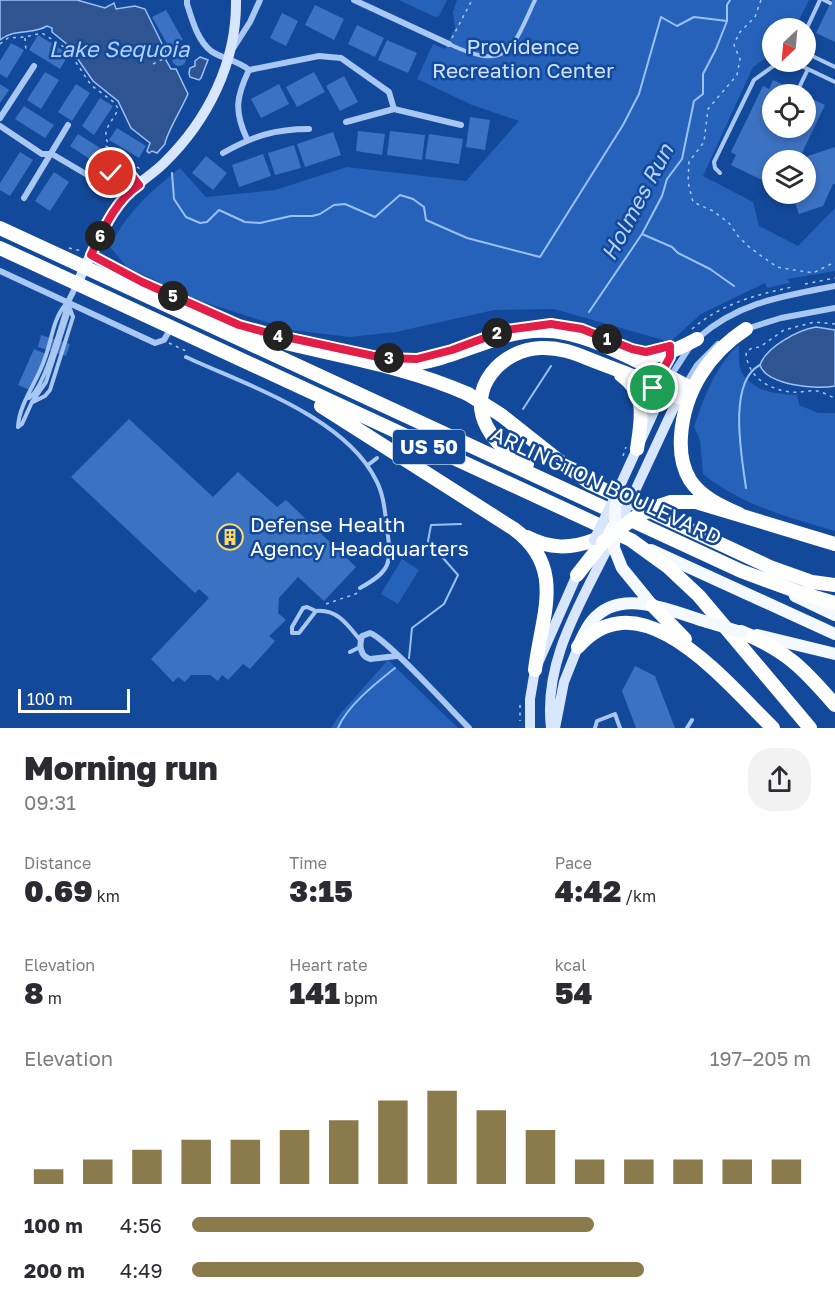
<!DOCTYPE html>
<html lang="en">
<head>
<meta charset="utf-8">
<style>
  :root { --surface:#fff; --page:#f2f2f3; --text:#2b2b33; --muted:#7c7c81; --accent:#8a7a4c }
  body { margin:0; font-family:"Golos Text",sans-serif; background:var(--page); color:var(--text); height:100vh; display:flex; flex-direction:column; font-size:22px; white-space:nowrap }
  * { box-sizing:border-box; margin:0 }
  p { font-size:20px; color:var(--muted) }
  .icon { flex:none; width:33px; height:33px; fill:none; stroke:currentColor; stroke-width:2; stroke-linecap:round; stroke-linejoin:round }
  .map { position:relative; height:728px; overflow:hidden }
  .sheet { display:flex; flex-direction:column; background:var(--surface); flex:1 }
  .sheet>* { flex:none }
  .needle { width:39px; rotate:206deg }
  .buttons { position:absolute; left:762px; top:18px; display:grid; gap:12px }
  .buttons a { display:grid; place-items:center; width:54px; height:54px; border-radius:50%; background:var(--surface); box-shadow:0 3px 9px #0003; font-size:30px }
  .scale { position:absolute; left:18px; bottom:15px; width:112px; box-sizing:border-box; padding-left:6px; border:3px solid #fff; border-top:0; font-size:16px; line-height:21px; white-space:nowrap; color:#fff; -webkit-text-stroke:4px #13499b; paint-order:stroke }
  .pin { position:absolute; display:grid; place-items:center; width:51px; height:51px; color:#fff; margin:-26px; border:3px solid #fff; border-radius:50%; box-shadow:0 2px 6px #0007 }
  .km { position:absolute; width:30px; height:30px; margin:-15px; border-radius:50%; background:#222; color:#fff; font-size:16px; line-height:30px; text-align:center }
  .round { display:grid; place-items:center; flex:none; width:63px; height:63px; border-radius:24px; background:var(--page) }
  .headline { display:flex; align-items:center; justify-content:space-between; height:102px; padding:0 24px }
  h1 { font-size:33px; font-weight:800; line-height:45px }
  .metrics { display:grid; grid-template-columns:repeat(3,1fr); gap:9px; height:102px; padding:6px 24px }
  .metrics div { display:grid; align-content:center }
  .metrics b { font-size:30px; font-weight:800 }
  .metrics small { font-size:16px; font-weight:400 }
  .metrics p { font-size:16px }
  .chart { height:168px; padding:12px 24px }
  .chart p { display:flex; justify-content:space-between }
  .chart svg { width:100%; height:108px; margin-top:6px; stroke:var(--accent); stroke-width:6 }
  ul { padding:0 24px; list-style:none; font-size:20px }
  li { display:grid; grid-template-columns:96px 72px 1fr; align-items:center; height:45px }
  li i { height:15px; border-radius:8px; background:var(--accent) }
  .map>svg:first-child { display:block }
  .green { fill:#2662b9 }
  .water { fill:#2e5491; stroke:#9ac1f6; stroke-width:1.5 }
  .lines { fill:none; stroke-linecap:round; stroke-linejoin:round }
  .stream { stroke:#9ac1f6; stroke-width:2 }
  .building { fill:#3c72c2 }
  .path { stroke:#a8c7f3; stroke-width:1.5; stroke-dasharray:3 4.5; stroke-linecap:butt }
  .lane { stroke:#a8c7f3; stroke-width:4 }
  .street { stroke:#a8c7f3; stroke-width:6 }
  .secondary { stroke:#d7e6fd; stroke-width:10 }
  .primary { stroke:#f4f8ff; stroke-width:12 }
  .highway { stroke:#fff; stroke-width:14 }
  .secondary-bridge { stroke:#d7e6fd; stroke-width:10 }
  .primary-bridge { stroke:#f4f8ff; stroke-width:12 }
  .highway-bridge { stroke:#fff; stroke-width:14 }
  .route-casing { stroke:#fff; stroke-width:12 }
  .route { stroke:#e11d48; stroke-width:8 }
  .labels { text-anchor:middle; stroke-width:5; stroke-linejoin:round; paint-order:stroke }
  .shield { fill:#13499b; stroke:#b8c8e1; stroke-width:1.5 }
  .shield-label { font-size:20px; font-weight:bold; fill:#fff }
  .park-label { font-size:21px; fill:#d0e2fd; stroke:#13499b }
  .street-label { font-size:21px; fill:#fff; stroke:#13499b }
  .poi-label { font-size:21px; fill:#fff; stroke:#13499b; text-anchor:start }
  .water-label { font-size:22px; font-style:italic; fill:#b4d1fa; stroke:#13499b }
</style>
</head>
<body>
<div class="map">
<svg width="835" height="728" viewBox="0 0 835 728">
  <rect width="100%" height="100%" fill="#13499b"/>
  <!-- green -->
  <path class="green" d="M399 0H447L439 16 435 17Z
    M457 0H809L795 28H772V54L753 67 703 176 753 202 759 226 798 246 835 208V271L787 279 790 283 767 288 765 283 701 314 670 342 554 309 494 310 396 332 350 337 291 330 194 299 127 267 110 247C127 212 150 192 180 168L206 197 275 190 347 167 466 181 519 121 472 105 417 79 433 44 445 49 455 28 453 12Z
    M739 345C739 353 738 366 742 373 754 392 777 394 797 395L799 405 818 413H835V531C788 517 741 505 703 474L700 440 694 427C703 399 717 363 739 345Z
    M402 559 419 570 398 604 381 594Z
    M388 660 458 728H331L340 714Z"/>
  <!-- water -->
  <path class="water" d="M0 0H77L105 8 114 3 116 9 135 6 145 9 167 54 166 60 171 69H176L188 94C183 106 165 136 165 144L157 153 152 151 149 153 147 151 150 143 131 128 118 101 93 81 77 58 74 50 52 32V28L47 26C33 35 14 28 0 40Z
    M200 57 208 60 201 78 199 80 190 77 189 73 190 68 195 66V61Z
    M816 327 835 330V386C816 390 766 385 760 365 766 347 798 330 816 327Z"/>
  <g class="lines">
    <!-- stream -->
    <path class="stream" d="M172 173 174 199 186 217 200 223 207 222 219 210 245 222 260 223 291 216H312L320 214 334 205 345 204 375 217 400 195 413 199 424 207 426 220 467 238 540 257 623 125 639 94 661 17 677 26 694 17 727 21
      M642 234 672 247 678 253 710 269 734 286
      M589 312 642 234 662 196 667 179 682 159 694 101 703 94V74L716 49 727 21V5L730 0
      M523 409 551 366
      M746 488C742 458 727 382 760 365
      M409 658 412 628 444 604 458 575 428 541 431 525 461 524
      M338 728C347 706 376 683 395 668"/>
  </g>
  <!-- building -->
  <path class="building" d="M832 0H835V42L816 33Z
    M315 5 344 19 334 40 305 25Z
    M166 10 183 40 169 47 152 17Z
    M282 13 298 21 286 46 270 38Z
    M357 25 384 38 375 57 348 44Z
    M38 35 69 54 60 69 29 50Z
    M387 40 417 53 408 73 378 60Z
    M11 43 24 50 7 78 0 74V61Z
    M172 59a7 7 0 1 1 14 0a7 7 0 1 1-14 0Z
    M45 72 59 80 41 109 27 100Z
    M314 72 325 92 297 107 286 87Z
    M344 76 358 102 340 111 326 86Z
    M773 80 802 94H772V128H806V96L825 105 800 157 806 160 808 156 835 147V184H833L823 206 799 214 792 194H806V160H772V185L731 165 736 155 731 152 763 86 769 89Z
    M0 84 9 90 0 103Z
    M76 84 90 93 72 121 58 112Z
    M279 84 289 104 261 118 251 99Z
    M100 98 113 106 94 135 82 126Z
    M24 106 54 125 45 138 15 119Z
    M470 117 490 120 485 150 466 147Z
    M117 128 146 146 139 158 109 140Z
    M358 131 385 134 382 155 356 151Z
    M390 131 425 135 422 160 387 155Z
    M333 132 341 155 305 167 297 144Z
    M78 134 108 153 100 166 70 146Z
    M429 134 463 139 459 164 425 159Z
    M294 145 301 168 275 175 268 153Z
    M20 152 33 160 10 196 0 190V183Z
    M263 154 271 176 239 187 232 165Z
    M206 156 227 173 213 190 192 173Z
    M54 172 69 182 50 211 35 201Z
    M41 335 70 344 66 356 38 347Z
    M34 349 46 354 30 390 18 385Z
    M129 419 213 497 238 472 277 507 286 500 356 567 324 601 298 577 279 598 278 613 286 620 269 636 275 641 250 669 243 664 228 680 222 675 218 681 210 675H191L185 682 178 677 173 682 151 659 209 598 199 589 195 593 71 477Z
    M635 666 655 676 675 728H636L622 691Z"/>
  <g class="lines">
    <!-- path -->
    <path class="path" d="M761 0 755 17 739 33 734 45 740 59 737 75 708 109 704 142 689 162 688 182 693 202 713 211 729 223 738 236 749 247 777 267 813 273 835 262
      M25 38 26 51
      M452 38 472 0
      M0 44 8 38 25 37 42 33 67 49 91 85 115 103 118 109C113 122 101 129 108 143L106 146 140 169
      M153 64 169 56
      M69 248 82 251
      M100 259 121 272
      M805 284 835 278
      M216 315 230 322
      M835 324 815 322 784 330 760 347 752 348 746 352C747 377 769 390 792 392 800 393 809 390 817 391 823 392 829 396 835 398
      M692 329C721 304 755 295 792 287
      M169 343 186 351
      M623 456 626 447
      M326 604 358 593
      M520 705V721"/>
    <!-- lane -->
    <path class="lane" d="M824 0 830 3
      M806 30 820 0
      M449 44C508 72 512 50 535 0
      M806 53 835 67
      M793 62 835 82
      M797 92 808 69
      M720 173 715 168 714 162 754 80 779 62
      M186 357C246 385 345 417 376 480 384 495 385 512 387 529 392 563 391 571 360 588
      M29 398C45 387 60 327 67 306
      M33 402 45 396 50 390 73 317 69 306
      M18 427 22 424 32 402 46 382 68 314V303
      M18 427C19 403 38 381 45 358 52 340 53 317 67 303
      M368 465 377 458
      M316 611 307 607 303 608 292 627V633H299L316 611C337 609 347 624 360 640
      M350 652 360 647
      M595 728 597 721 615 714 620 728
      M687 728 692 720"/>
    <!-- street -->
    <path class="street" d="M187 0V4C192 19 197 40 211 51 222 59 238 60 249 70L319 56 341 58 389 92 394 109 461 125
      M354 0 449 44
      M234 47 250 22 260 0
      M0 118 34 66
      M346 122 394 109
      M0 126 42 154H52L96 180 105 178 120 169 128 171 139 185
      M247 139C234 111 236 97 249 70
      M223 153C253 136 275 129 309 129
      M24 198 68 125
      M0 271 155 343 164 340 171 328
      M68 302 77 284
      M746 329 781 318 835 308
      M698 338C739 302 783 296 835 286
      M670 377 689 348
      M685 385 697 365 718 344
      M397 656 370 659C360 656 359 645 362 636L370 633C386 638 452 711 469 728"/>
    <!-- secondary -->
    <path class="secondary" d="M77 284C91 255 102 224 122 199 134 185 151 176 164 163 208 120 237 62 236 0
      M619 488 667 383
      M633 495 681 392
      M530 728V699L535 670 579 570
      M551 728C543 661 581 603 609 545
      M555 728 564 682 578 647"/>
    <!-- primary -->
    <path class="primary" d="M614 548 622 568 653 606
      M651 550 835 634
      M795 596 835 615
      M757 635 835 654
      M578 646C582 638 586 628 592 621 620 586 673 612 707 622"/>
    <!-- highway -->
    <path class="highway" d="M0 228 741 571 801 593 835 603
      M0 248 631 540 667 566 699 596 810 728
      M236 330C313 353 394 361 468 394
      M632 354C656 361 676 350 697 339
      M383 365C432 367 455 352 499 338 550 321 585 336 631 358 649 367 667 375 685 385
      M621 375C648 394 641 421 637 449
      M321 406 514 529C567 568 541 616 535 670
      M501 415 558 460 590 483 770 567 812 582 835 585
      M527 464C511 455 495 443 487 427 466 388 502 349 541 348 566 347 584 358 607 366 632 375 655 385 679 397
      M659 506 671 502H696L835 544
      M739 514C721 506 701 497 690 480 682 467 680 451 681 436 684 391 709 353 746 329
      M527 537C550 549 570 549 594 540
      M577 575 603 542
      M653 606 685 639
      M741 632C786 650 804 669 835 705
      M578 647C641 574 728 685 773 728"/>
    <!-- secondary-bridge -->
    <path class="secondary-bridge" d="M616 530 633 495
      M594 540 615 497"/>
    <!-- primary-bridge -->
    <path class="primary-bridge" d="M614 548 615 511 619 488
      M707 622 741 632"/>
    <!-- highway-bridge -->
    <path class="highway-bridge" d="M468 394 501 415
      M603 542 634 518 659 506"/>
  </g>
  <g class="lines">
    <!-- route casing -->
    <g class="route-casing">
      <path id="route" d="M111 173 120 169 128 171 139 185C115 201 103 230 91 255L142 282 239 325 272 334 383 358 417 359 452 350 506 330 551 324 582 329 632 349 646 352 670 346V357L653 388"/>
    </g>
    <!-- route -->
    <use href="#route" class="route"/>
  </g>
  <!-- icons -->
  <defs>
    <g id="building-ring" transform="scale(1.35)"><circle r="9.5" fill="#13499b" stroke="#ffda6a" stroke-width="1.5"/><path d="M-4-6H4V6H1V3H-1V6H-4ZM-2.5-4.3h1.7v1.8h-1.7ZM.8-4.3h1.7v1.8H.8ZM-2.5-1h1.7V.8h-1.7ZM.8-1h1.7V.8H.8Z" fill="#ffda6a"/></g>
  </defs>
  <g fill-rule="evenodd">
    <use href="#building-ring" x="230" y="537"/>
  </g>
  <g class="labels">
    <!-- shield labels -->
    <rect class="shield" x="393" y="430" width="72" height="34" rx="4.5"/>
    <g class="shield-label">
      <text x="429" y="454">US 50</text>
    </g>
    <!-- park labels -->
    <g class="park-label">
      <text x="523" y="54">Providence<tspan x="523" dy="24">Recreation Center</tspan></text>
    </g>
    <!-- street labels -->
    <g class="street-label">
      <text transform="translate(606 486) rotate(25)" y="7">ARLINGTON BOULEVARD</text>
    </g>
    <!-- poi labels -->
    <g class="poi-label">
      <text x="250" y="532">Defense Health<tspan x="250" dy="24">Agency Headquarters</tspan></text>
    </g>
    <!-- water labels -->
    <g class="water-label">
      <text x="119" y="57">Lake Sequoia</text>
      <text transform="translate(637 202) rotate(-62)" y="8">Holmes Run</text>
    </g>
  </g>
</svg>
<div class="buttons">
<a><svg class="needle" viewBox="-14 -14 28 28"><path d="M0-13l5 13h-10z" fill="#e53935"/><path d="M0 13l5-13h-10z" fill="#7c7c81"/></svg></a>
<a><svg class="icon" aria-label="locate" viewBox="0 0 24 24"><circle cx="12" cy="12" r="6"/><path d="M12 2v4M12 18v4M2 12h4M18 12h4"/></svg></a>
<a><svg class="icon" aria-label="layers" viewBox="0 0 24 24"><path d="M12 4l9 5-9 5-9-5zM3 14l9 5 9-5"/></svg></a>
</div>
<div class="scale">100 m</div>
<div class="pin" style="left:653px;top:388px;background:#1e9e55"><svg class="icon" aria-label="arrive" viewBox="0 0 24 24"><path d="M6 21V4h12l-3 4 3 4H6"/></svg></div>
<div class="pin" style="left:111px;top:173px;background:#d93025"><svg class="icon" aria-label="check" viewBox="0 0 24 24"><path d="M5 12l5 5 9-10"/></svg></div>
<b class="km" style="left:607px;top:339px">1</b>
<b class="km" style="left:497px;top:333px">2</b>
<b class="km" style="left:389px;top:358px">3</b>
<b class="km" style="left:278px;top:336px">4</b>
<b class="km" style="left:173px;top:296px">5</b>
<b class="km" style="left:100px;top:236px">6</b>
</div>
<section class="sheet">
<div class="headline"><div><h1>Morning run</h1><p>09:31</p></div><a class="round"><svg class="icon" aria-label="share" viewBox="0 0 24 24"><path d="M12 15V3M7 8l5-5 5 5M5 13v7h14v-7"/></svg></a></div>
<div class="metrics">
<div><p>Distance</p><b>0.69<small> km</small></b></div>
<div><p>Time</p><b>3:15</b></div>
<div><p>Pace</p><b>4:42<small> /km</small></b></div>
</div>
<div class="metrics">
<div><p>Elevation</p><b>8<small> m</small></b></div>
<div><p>Heart rate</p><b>141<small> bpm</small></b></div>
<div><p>kcal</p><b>54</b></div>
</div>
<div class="chart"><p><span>Elevation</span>197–205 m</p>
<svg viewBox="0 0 160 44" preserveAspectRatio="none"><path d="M5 44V38M15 44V34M25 44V30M35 44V26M45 44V26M55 44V22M65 44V18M75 44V10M85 44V6M95 44V14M105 44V22M115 44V34M125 44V34M135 44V34M145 44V34M155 44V34"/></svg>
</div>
<ul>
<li><b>100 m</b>4:56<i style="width:65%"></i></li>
<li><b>200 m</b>4:49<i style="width:73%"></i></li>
</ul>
</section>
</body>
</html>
